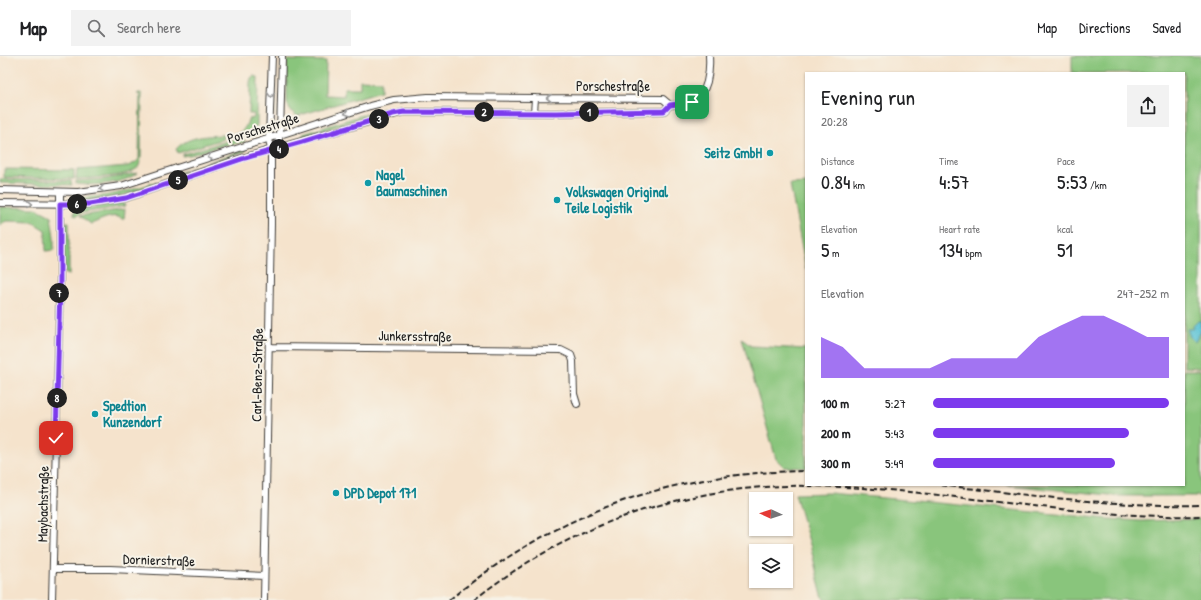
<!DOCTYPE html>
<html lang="en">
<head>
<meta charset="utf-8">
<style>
  :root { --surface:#fff; --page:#f2f2f2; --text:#202124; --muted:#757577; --line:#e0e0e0; --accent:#7c3aed }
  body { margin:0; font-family:"Patrick Hand",sans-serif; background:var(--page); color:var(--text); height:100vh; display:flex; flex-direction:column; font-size:15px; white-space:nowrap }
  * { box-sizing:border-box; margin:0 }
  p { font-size:13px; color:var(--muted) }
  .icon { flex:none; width:22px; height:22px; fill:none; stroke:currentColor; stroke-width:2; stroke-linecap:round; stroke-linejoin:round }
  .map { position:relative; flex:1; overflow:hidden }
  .side { position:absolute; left:805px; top:16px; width:380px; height:414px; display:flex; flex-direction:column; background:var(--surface); border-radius:0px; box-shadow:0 1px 3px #0004 }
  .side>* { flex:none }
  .needle { width:26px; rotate:273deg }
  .controls { position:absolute; left:749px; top:436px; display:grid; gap:8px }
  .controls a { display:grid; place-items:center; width:44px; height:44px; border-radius:0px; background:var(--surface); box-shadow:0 1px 3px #0004; font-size:20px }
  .pin { position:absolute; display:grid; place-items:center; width:34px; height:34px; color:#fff; margin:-17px; border-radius:8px; box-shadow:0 2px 6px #0006 }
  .km { position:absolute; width:20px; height:20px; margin:-10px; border-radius:50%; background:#222; color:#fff; font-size:11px; line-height:20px; text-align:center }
  .round { display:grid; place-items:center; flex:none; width:42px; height:42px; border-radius:0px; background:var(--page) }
  .summary { display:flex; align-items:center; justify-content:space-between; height:68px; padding:0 16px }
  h1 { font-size:22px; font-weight:600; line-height:30px }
  .metrics { display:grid; grid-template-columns:repeat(3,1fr); gap:6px; height:68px; padding:4px 16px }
  .metrics div { display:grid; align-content:center }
  .metrics b { font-size:20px; font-weight:600 }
  .metrics small { font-size:11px; font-weight:400 }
  .metrics p { font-size:11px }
  .chart { height:112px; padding:8px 16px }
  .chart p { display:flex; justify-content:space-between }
  .chart svg { width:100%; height:72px; margin-top:4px; fill:var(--accent); opacity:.7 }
  ul { padding:0 16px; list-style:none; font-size:13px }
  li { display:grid; grid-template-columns:64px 48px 1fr; align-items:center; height:30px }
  li i { height:10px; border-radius:5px; background:var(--accent) }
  header { display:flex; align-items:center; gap:24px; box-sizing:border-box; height:56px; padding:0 20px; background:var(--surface); border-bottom:1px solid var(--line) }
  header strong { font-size:19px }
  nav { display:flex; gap:22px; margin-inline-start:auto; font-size:14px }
  .search { width:280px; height:36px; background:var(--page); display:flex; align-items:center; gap:10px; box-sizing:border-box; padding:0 14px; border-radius:0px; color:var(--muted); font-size:15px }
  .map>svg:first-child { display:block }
  .green { fill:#89c57b; stroke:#52704c }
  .water { fill:#59c2d5; stroke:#3a6f78 }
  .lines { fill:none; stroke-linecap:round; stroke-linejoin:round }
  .minor-casing { stroke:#3d3a36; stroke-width:8 }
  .minor { stroke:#fff; stroke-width:6 }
  .rail { stroke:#1c1c1c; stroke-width:2; stroke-dasharray:6 3; stroke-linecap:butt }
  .oneway { stroke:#999 }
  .route-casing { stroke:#fff; stroke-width:8 }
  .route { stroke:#7c3aed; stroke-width:5 }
  .culture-dot { fill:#0f9aa8; stroke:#f7f3e8; stroke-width:1.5 }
  .labels { text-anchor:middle; stroke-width:4; stroke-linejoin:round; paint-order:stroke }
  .street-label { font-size:14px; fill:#1c1c1c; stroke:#f7f3e8 }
  .culture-label { font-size:14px; font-weight:bold; fill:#0d838f; stroke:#f7f3e8; text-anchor:start }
</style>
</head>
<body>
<header>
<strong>Map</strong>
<div class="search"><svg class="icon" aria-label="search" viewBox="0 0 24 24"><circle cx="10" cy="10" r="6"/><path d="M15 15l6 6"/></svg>Search here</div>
<nav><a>Map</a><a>Directions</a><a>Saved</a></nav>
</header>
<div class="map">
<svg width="1201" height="544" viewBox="0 0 1201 544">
  <rect width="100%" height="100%" fill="#f7f3e8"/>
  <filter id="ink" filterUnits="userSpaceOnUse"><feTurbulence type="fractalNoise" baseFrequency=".025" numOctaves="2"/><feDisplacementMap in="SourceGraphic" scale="8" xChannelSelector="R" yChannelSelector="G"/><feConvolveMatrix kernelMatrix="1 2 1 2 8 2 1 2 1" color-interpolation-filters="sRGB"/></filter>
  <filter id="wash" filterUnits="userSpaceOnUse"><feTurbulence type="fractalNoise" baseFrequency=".012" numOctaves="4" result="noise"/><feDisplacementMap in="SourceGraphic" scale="16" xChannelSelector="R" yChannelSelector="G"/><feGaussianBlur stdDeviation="0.9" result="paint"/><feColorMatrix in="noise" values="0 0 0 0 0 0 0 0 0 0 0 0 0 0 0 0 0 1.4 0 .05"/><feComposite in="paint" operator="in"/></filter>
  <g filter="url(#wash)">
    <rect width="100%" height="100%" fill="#f5e3cc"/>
    <!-- green -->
    <path class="green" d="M1072 0H1201V312L1184 311V17H1072Z
      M287 4 326 5 325 39 344 40V32H360V24L381 25V35L297 60 290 54 287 47Z
      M253 20 258 21 257 69C252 79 239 79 229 81V79C240 78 246 74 248 63L254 62V58H249L250 26 251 22Z
      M138 37H141L142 39 141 102C140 105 140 111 136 113 126 121 90 122 76 123L77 114 128 110 135 107 139 103 140 39 137 38Z
      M384 52 385 54 304 81 303 78Z
      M223 79V83L178 97 176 93C188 80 206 80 223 79Z
      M234 83H244L245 86 225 89 190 99 182 100 183 98Z
      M246 93V95L185 115 172 121 171 119Z
      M4 113 74 114V123L4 121Z
      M137 117C125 128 92 130 76 128V125H78L106 123Z
      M0 123 71 125 72 129 0 127Z
      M155 126 157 127C133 140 103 144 77 145L76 142C105 141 128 136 155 126Z
      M806 127V214L790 128Z
      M122 146 124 147 125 150 81 157 76 160 74 159 75 152 96 151Z
      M0 151 36 152 51 160 54 181V194L46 195 45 174 32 166 7 165 4 166 0 170Z
      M125 153 124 164C114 156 102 164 91 168L80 160Z
      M66 166H69V219L65 218 64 191Z
      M742 283 751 290 806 293V412L784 411 776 403Z
      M1184 314H1201V440H1120L1007 429H1184Z
      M830 437 1109 463 1141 465 1201 463V544H824L820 532 811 492 795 438Z"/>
    <!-- water -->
    <path class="water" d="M1198 265H1201V277L1200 276 1195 286 1190 281 1187 273H1192L1193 270Z"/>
  </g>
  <g filter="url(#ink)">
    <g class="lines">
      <!-- minor casing -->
      <g class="minor-casing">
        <path id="minor" d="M670 49C677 48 686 49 692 46 708 39 710 15 709 0
          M534 57 535 42
          M271 95 278 87 280 79 282 0
          M0 134 78 136 121 130 370 50 394 44 428 41 663 43 670 49
          M0 147 89 148 126 142 245 101 404 56 556 57 664 55 670 49
          M269 291 561 294 571 299 573 305 574 338 577 348
          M54 513H110L264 520
          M52 544 60 224V136
          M264 544 271 168V95L269 82 272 0"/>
      </g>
      <!-- minor -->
      <use href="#minor" class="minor"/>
      <!-- rail -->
      <path class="rail" d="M941 429C1028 439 1114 451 1201 449
        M449 544C557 457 668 416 806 415
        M474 544C569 468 690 427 812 430 942 432 1070 463 1201 460"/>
    </g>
    <!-- one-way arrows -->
    <defs><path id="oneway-chevron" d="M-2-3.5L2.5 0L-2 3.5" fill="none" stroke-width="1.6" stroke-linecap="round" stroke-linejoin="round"/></defs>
    <g class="oneway">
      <use href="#oneway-chevron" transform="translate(271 39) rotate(92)"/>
      <use href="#oneway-chevron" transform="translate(549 42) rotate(-180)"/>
      <use href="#oneway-chevron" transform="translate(347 57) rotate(162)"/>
      <use href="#oneway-chevron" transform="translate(210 101) rotate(163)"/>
      <use href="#oneway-chevron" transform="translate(102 133) rotate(171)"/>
      <use href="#oneway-chevron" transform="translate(30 148) rotate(2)"/>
    </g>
  </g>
  <g class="lines" filter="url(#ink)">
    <!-- route casing -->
    <g class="route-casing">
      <path id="route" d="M56 382 60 231V148H90L126 142 245 102 302 86 393 58 404 56 556 57 664 55 670 49 692 46"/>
    </g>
    <!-- route -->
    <use href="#route" class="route"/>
  </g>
  <!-- markers -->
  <g class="culture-dot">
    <circle cx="770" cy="97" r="4"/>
    <circle cx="368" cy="127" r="4"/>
    <circle cx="557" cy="144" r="4"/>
    <circle cx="95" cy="358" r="4"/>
    <circle cx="336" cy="437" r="4"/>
  </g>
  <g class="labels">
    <!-- street labels -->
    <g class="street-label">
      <text x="613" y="35">Porschestraße</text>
      <text transform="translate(263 72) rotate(-17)" y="5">Porschestraße</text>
      <text transform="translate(415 280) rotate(1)" y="5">Junkersstraße</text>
      <text transform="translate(257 319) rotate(-89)" y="5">Carl-Benz-Straße</text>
      <text transform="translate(43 448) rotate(-89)" y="5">Maybachstraße</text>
      <text transform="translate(159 504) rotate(2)" y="5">Dornierstraße</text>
    </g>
    <!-- culture labels -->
    <g class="culture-label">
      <text x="762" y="102" text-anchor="end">Seitz GmbH</text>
      <text x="376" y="124">Nagel<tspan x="376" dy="16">Baumaschinen</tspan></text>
      <text x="565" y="141">Volkswagen Original<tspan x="565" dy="16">Teile Logistik</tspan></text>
      <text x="103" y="355">Spedtion<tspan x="103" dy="16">Kunzendorf</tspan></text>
      <text x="344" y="442">DPD Depot 171</text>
    </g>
  </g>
</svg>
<div class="controls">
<a><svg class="needle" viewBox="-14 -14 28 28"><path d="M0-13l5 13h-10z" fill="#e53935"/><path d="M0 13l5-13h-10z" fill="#757577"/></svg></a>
<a><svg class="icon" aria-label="layers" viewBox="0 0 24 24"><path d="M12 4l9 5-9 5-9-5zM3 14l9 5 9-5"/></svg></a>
</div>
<div class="pin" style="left:692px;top:46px;background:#1e9e55"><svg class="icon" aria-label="arrive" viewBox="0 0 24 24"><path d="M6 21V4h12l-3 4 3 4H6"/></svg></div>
<div class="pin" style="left:56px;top:382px;background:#d93025"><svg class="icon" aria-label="check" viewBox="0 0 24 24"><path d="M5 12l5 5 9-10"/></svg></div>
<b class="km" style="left:589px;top:56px">1</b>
<b class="km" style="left:484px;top:56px">2</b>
<b class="km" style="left:379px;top:63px">3</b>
<b class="km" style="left:279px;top:93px">4</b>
<b class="km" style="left:178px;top:124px">5</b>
<b class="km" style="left:77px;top:148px">6</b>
<b class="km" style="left:59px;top:237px">7</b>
<b class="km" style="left:57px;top:342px">8</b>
<section class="side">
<div class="summary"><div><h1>Evening run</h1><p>20:28</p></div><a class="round"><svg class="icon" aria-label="share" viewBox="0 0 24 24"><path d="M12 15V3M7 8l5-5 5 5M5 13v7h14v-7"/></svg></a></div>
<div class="metrics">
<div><p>Distance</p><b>0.84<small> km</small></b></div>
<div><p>Time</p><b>4:57</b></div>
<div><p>Pace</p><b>5:53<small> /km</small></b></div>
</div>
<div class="metrics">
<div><p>Elevation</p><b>5<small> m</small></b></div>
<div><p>Heart rate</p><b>134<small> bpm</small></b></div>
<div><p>kcal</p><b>51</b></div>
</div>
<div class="chart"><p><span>Elevation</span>247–252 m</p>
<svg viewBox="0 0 160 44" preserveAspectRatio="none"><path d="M0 44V19L10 25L20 38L30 38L40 38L50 38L60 32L70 32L80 32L90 32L100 19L110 12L120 6L130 6L140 12L150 19L160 19V44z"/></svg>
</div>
<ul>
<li><b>100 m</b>5:27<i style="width:100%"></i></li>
<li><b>200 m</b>5:43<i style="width:83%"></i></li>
<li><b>300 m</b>5:49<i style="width:77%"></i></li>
</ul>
</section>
</div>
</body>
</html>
